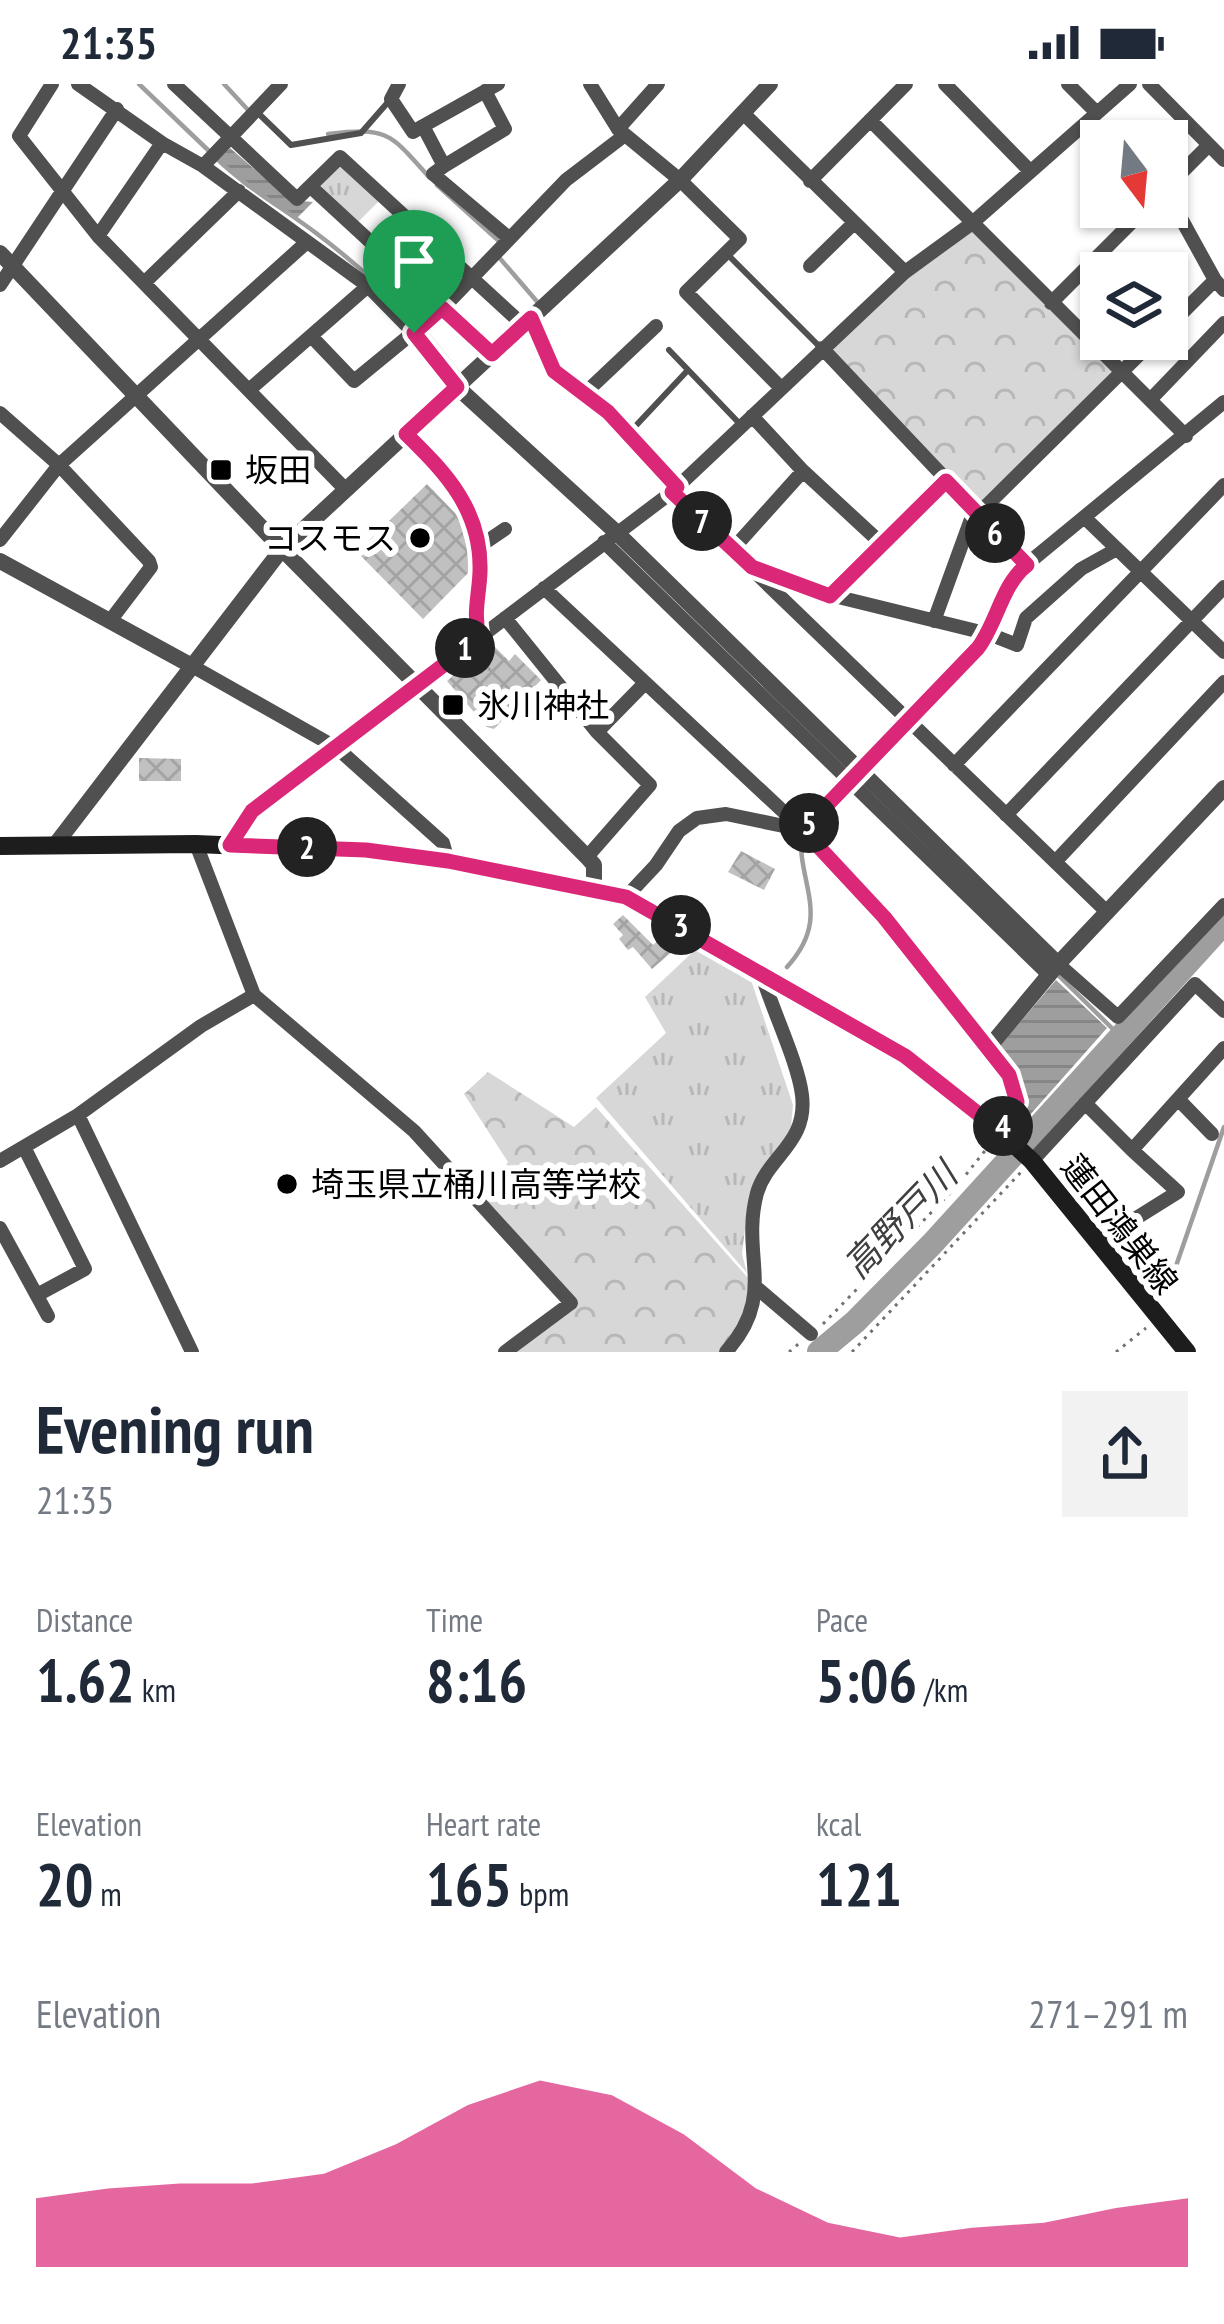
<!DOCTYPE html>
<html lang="en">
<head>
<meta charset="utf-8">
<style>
  :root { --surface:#fff; --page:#f2f2f3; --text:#1f2937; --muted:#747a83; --accent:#db2777 }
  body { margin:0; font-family:"PT Sans Narrow","Noto Sans JP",sans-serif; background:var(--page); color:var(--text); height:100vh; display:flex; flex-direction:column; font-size:45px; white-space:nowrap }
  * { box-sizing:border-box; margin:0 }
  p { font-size:39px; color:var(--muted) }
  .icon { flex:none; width:66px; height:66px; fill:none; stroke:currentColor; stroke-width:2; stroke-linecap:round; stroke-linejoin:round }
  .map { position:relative; height:1268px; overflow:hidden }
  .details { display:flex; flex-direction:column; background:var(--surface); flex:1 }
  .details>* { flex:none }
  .needle { width:78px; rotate:164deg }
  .controls { position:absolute; left:1080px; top:36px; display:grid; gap:24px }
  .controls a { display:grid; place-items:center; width:108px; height:108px; border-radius:0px; background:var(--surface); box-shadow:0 3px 9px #0004; font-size:60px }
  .pin { position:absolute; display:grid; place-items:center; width:102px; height:102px; color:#fff; margin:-123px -51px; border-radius:50% 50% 50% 0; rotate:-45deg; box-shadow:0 0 12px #0007 }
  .pin .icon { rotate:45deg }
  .km { position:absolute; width:60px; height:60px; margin:-30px; border-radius:50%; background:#222; color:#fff; font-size:33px; line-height:60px; text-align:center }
  .round { display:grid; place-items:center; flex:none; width:126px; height:126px; border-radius:0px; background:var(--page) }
  .summary { display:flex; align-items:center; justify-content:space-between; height:204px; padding:0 36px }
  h1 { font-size:66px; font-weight:700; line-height:90px }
  .figures { display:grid; grid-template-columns:repeat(3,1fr); gap:18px; height:204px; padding:12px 36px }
  .figures div { display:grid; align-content:center }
  .figures b { font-size:60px; font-weight:700 }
  .figures small { font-size:33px; font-weight:400 }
  .figures p { font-size:33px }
  .chart { height:336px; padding:24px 36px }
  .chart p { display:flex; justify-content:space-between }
  .chart svg { width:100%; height:216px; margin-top:12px; fill:var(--accent); opacity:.7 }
  .status { display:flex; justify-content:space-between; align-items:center; height:84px; padding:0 60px; background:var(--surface); direction:ltr }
  .status svg { height:33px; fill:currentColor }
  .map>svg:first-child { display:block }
  .grass { fill:url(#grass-tufts) }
  .forest { fill:url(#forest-crowns) }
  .water { fill:url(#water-rules) }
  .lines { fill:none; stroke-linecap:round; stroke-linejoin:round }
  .stream { stroke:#9e9e9e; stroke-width:4.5 }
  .river { stroke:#9e9e9e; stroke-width:24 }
  .building { fill:url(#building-cross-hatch) }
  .path { stroke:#727272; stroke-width:3; stroke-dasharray:3 6; stroke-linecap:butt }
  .service { stroke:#505050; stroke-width:6 }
  .minor { stroke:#505050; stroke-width:14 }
  .tertiary { stroke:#505050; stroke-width:16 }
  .secondary { stroke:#1d1d1d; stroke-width:18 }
  .route-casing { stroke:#fff; stroke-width:24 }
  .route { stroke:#db2777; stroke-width:15 }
  .poi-dot { fill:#000; stroke:#fff; stroke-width:4.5 }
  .labels { text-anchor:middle; stroke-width:12; stroke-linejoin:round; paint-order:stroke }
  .poi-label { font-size:33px; fill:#000; stroke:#fff; text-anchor:start }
  .street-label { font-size:33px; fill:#000; stroke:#fff }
  .water-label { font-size:36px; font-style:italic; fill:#3f3f3f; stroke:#fff }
</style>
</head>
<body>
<div class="status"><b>21:35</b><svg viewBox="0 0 49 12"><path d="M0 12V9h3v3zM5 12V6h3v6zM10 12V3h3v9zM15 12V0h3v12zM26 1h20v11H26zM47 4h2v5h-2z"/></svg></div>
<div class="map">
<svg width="1224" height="1268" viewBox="0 0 1224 1268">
  <defs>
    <pattern id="grass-tufts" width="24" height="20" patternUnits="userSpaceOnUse" patternTransform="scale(3)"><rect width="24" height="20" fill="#d7d7d7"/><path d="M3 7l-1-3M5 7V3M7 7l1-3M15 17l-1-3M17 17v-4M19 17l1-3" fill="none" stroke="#b7b7b7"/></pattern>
    <pattern id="forest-crowns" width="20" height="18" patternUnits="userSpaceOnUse" patternTransform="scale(3)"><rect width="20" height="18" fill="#d7d7d7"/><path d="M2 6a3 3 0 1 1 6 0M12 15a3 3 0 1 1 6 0" fill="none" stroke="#b7b7b7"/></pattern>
    <pattern id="water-rules" width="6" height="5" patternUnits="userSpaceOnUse" patternTransform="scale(3)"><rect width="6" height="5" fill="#9e9e9e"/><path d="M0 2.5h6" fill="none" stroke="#868686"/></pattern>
    <pattern id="building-cross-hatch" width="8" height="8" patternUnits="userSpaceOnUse" patternTransform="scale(3)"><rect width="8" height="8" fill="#c0c0c0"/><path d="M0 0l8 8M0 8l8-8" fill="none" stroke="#a3a3a3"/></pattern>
  </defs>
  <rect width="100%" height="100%" fill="#fff"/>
  <!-- grass -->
  <path class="grass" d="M343 82 379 117 358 138 322 106 321 101 336 83Z
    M696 865 751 896 793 1021 790 1054 749 1112 742 1170 747 1189 596 1014 666 949 645 913Z"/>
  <!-- forest -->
  <path class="forest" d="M971 140 1122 288 977 431 822 264Z
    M488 988 574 1043 596 1023 757 1204 726 1268H503L571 1219 479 1115 508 1078 464 1010Z"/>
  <!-- water -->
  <path class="water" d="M230 64 290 116 313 118 296 135 244 101 217 75Z
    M1056 896 1107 944 1029 1032 1000 962Z"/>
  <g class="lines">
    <!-- stream -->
    <path class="stream" d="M139 0 209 67
      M224 0 249 27
      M328 50C388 43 390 49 429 93
      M217 75C247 104 283 124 316 149 352 176 385 206 416 238
      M437 101 500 158
      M497 171 540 221
      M424 246 459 290 458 294
      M787 883C833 832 797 802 801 746
      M1056 889 1121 953
      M1152 1201 1176 1182 1224 1043"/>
    <!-- river -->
    <path class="river" d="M819 1268 855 1238 932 1160 1224 839"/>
  </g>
  <!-- building -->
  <path class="building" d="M427 400 458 432 468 467 469 488 423 535 357 468Z
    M491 559 509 577 515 570 541 596 494 645 487 643 447 597Z
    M139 674 181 675V697H139Z
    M741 767 775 785 764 806 728 788Z
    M623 831 653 861 664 852 675 865 652 885 633 863 628 866 619 855 623 851 613 840Z"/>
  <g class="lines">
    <!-- path -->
    <path class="path" d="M823 1240 956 1103 992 1058
      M789 1268 802 1257
      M852 1268 1022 1087
      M1116 1268 1146 1244"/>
    <!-- service -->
    <path class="service" d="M257 28 291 61 361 49 389 17
      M726 169 819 262
      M669 266 739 339
      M629 349 688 286"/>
    <!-- minor -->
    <path class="minor" d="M52 0 19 52 98 152 346 406
      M78 0 162 59 203 82 368 202 414 249 457 303
      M174 0 297 115 340 73 523 241
      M399 0 391 15 413 48 423 42
      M590 0 618 45 680 96 740 155 686 208 781 304
      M945 0 1030 87
      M1068 0 1096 28
      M1149 0 1224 76
      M485 7 505 45 444 82 423 42 498 0
      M743 29 905 188
      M870 36 1186 352
      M618 45 658 0
      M203 82 281 0
      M444 82 433 90 509 154
      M810 97 906 0
      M311 103 492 270
      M1167 103 1209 61
      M1167 109 1215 196 1224 206
      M98 152 162 59
      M810 182 853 140
      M144 199 239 107
      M0 201 117 25
      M1051 219 1147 123
      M531 234 554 287 608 328 677 403
      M1167 244 1215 196
      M311 252 354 297 443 224 566 96 625 51
      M822 264 1027 481
      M249 306 368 202
      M584 310 656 242
      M1150 316 1224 239
      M0 329 59 381 149 477 151 483 110 537
      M752 332 803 387 882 460
      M406 350C447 389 483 427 480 488 479 512 474 529 479 554
      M672 408 1107 828
      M977 431 1155 255
      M1085 434 1224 568
      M0 456 59 381 307 158
      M604 458 1049 891
      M480 462 505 445
      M732 466 803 387
      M756 485 830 511 989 550 1017 561 1026 534 1081 485 1117 465
      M544 504 803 746 884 833 990 962
      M830 511 946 397
      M505 534 597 648 650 701 587 773
      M934 537 974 427
      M192 582 337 664 443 759 448 777
      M597 648 644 600
      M954 681 1224 401
      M1006 731 1224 503
      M803 746 978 564 989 550 1015 490 1224 318
      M196 760 254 911 414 1047 571 1219 505 1268
      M230 761 252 727 283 702 672 408 905 188 971 140 1130 0
      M1055 778 1224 598
      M626 813 656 781 679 747 697 734 726 730 798 745
      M1058 880 1118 933 1224 821
      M1178 1015 1212 1050
      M1085 1019 1132 1066 1224 964
      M78 1031 192 1268
      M24 1063 85 1185 37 1211
      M0 1077 78 1031 201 942 254 911
      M1032 1077 1195 900 1224 927
      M0 1144 48 1232
      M1098 1158 1178 1108 1132 1066
      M757 1204 811 1250
      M726 1268C778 1210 740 1173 757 1109 768 1072 808 1059 802 1011 798 978 771 923 761 888"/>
    <!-- tertiary -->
    <path class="tertiary" d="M0 169 282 465 587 773 594 781V804
      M457 303 617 449 1058 880
      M0 477 192 582
      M55 761 282 465 680 96 770 0
      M1000 1047 1017 1018 1009 991 990 962 1058 880 1224 704"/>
    <!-- secondary -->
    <path class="secondary" d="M0 762 196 760 366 767 491 784 626 813 848 938 905 972 969 1019 1032 1077 1187 1268"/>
  </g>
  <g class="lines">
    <!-- route casing -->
    <g class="route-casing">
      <path id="route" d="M442 224 492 270 531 234 554 287 608 328 677 403 672 408 752 483 830 512 946 397 1027 481C1002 500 997 539 978 564L803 746 884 833 1009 991 1017 1018 1000 1047 905 972 626 813 448 777 366 766 230 761 252 727 479 554C473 527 479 513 480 488 482 427 447 390 406 350L457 303 414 249Z"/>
    </g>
    <!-- route -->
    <use href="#route" class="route"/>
  </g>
  <!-- markers -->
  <g class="poi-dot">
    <rect x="209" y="374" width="24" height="24" rx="6"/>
    <circle cx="420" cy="454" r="12"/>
    <rect x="441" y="609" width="24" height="24" rx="6"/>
    <circle cx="287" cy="1100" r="12"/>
  </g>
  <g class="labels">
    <!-- poi labels -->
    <g class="poi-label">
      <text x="245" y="398">坂田</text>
      <text x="396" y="466" text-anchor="end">コスモス</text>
      <text x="477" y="633">氷川神社</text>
      <text x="311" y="1112">埼玉県立桶川高等学校</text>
    </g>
    <!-- street labels -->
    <g class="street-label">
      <text transform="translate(1120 1140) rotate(52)" y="12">蓮田鴻巣線</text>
    </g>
    <!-- water labels -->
    <g class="water-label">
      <text transform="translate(900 1136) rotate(-46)" y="13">高野戸川</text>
    </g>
  </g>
</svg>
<div class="controls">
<a><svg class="needle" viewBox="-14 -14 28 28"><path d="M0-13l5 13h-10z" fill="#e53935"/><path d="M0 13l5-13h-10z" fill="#747a83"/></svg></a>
<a><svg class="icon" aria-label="layers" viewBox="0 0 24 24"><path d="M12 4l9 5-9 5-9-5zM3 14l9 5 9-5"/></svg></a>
</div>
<div class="pin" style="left:414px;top:249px;background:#1e9e55"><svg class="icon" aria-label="arrive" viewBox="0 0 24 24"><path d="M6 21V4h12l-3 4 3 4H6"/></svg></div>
<b class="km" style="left:465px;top:564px">1</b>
<b class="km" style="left:307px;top:763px">2</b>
<b class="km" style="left:681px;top:841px">3</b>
<b class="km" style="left:1003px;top:1042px">4</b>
<b class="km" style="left:809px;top:739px">5</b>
<b class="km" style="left:995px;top:449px">6</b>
<b class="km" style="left:702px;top:437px">7</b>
</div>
<section class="details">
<div class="summary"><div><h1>Evening run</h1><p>21:35</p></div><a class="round"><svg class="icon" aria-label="share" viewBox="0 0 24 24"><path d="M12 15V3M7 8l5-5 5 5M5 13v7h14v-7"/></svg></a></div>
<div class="figures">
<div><p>Distance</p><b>1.62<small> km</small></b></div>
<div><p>Time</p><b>8:16</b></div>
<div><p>Pace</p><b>5:06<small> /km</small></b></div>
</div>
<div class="figures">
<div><p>Elevation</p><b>20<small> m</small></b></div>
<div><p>Heart rate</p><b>165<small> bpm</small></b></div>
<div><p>kcal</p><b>121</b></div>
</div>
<div class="chart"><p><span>Elevation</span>271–291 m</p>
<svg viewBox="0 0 160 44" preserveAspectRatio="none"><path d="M0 44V30L10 28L20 27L30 27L40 25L50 19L60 11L70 6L80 9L90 17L100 28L110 35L120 38L130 36L140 35L150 32L160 30V44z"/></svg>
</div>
</section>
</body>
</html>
